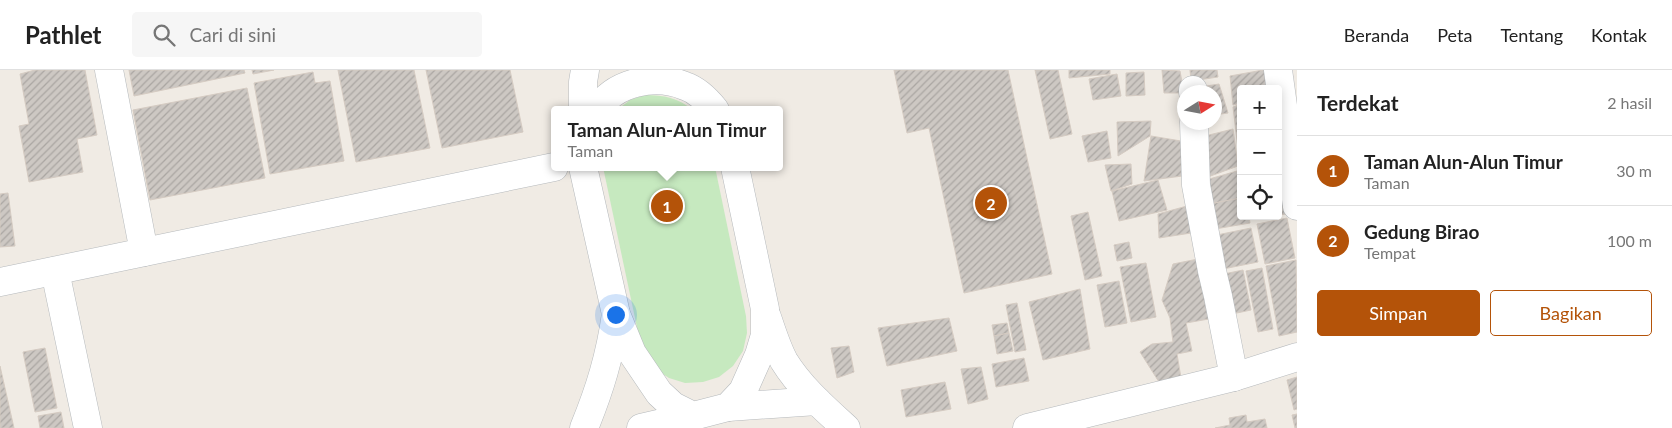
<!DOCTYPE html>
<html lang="id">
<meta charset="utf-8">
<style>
:root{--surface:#fff;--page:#f6f6f6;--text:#222;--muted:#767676;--line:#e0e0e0;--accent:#b45309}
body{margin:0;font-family:Lato,sans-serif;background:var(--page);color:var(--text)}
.controls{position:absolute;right:15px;top:15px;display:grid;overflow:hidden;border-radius:5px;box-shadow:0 2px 12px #0003}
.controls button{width:45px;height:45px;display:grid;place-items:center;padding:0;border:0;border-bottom:1px solid var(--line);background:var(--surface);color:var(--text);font:25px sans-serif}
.compass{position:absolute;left:1177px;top:15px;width:45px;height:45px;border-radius:50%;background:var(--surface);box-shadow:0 2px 12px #0003;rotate:79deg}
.you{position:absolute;left:615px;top:244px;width:18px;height:18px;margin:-12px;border:4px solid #fff;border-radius:50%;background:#1a73e8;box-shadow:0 0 0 8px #1a73e833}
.badge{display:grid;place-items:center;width:32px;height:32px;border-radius:50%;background:var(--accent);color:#fff;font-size:16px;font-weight:700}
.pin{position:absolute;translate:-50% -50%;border:2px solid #fff;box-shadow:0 1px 5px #0006}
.popup{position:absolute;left:551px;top:36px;width:232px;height:65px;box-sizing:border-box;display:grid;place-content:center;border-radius:5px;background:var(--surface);filter:drop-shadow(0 1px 4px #0005);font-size:16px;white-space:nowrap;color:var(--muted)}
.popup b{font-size:19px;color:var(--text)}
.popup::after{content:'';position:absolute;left:50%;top:100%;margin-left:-10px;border:10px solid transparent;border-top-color:var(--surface)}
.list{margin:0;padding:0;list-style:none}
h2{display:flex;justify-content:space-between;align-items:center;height:65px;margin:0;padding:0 20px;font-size:21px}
h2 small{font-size:16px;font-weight:400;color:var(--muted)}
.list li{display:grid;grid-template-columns:32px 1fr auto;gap:15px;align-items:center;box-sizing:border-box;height:70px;padding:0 20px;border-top:1px solid var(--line)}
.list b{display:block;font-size:19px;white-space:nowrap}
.list p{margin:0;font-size:16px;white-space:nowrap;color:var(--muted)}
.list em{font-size:16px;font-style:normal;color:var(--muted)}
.actions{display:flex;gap:10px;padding:15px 20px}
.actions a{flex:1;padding:11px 0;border:1px solid var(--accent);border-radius:5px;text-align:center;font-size:18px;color:var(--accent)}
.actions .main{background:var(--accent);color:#fff}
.icon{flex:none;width:28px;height:28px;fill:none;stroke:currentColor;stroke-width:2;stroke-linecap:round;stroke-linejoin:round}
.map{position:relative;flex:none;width:1297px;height:358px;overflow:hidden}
header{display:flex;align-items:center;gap:30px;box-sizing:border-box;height:70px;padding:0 25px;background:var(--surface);border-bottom:1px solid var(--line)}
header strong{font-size:24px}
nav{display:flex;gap:28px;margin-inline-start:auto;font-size:18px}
.search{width:350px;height:45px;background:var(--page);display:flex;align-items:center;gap:12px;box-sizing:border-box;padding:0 18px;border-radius:5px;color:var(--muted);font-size:19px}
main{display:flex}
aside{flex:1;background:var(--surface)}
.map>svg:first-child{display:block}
</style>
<header>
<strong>Pathlet</strong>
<div class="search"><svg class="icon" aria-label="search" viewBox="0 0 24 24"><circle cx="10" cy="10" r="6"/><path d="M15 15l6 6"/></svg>Cari di sini</div>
<nav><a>Beranda</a><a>Peta</a><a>Tentang</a><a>Kontak</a></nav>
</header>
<main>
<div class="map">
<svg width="1297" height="358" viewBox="0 0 1297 358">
<defs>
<pattern id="building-hatch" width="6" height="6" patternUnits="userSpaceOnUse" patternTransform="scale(1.25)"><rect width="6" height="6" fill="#cdc8c3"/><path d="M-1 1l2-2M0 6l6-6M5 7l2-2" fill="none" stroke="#aaa6a2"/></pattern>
</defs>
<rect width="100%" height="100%" fill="#f0ebe4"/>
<g fill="#c6e9bf">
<path d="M645 25C664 25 678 28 693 40H617L630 30Z"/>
<path d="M603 97H715L746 246 747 263 743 281 733 296 719 307 703 312 685 313 669 308 654 298 639 267Z"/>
</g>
<g fill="url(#building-hatch)" stroke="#d5cbc2">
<path d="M35 0H85L97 65 77 69 83 102 29 112 19 56 29 54 20 4Z"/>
<path d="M129 0H244L245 3 134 26Z"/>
<path d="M252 0H274L253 4Z"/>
<path d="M338 0H414L430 78 356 92Z"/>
<path d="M426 0H510L523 62 442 78Z"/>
<path d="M894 0H1008L1052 204 964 223 929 58 907 63Z"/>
<path d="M1035 0H1058L1072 64 1050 69Z"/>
<path d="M1069 0H1110V4L1069 8Z"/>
<path d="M1162 0 1180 1 1184 23H1164Z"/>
<path d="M1190 0H1217L1218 7 1191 11Z"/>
<path d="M1263 0H1268L1274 19H1241V33L1233 35 1230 6Z"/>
<path d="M313 2 315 13 330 11 344 91 270 104 254 13Z"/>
<path d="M1144 2 1145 25 1126 26V3Z"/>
<path d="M1117 4 1121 26 1093 30 1089 9Z"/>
<path d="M1219 14 1228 43 1214 45V22H1200V17Z"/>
<path d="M247 18 265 108 150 130 133 40Z"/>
<path d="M1241 34V86L1239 87 1233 37Z"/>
<path d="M1151 51 1150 66 1118 86 1117 52Z"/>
<path d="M1233 59 1238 96 1205 108V66Z"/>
<path d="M1107 61 1111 88 1088 92 1082 66Z"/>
<path d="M1151 66 1193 73 1190 105 1144 111Z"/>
<path d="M1131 94 1132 114 1111 121 1105 95Z"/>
<path d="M1237 101 1241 113V128L1209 134 1206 110Z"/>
<path d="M1278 101 1287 144 1278 145Z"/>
<path d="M1158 110 1167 140 1119 151 1112 121Z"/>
<path d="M8 123 15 176 0 177V124Z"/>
<path d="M1241 128V146H1249L1250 153 1215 159 1209 134Z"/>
<path d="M1187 136 1191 163 1159 168 1158 144Z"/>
<path d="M1088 142 1102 206 1085 210 1071 146Z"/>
<path d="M1256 146H1273L1257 149Z"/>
<path d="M1287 148 1295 188 1265 194 1257 154Z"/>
<path d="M1251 158 1258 192 1218 200 1212 166Z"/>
<path d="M1129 172 1132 188 1117 191 1114 175Z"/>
<path d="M1208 187 1220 247 1186 253 1192 281 1177 284 1181 308 1159 312 1140 282 1152 274 1173 272 1170 248 1162 230 1173 194Z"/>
<path d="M1296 190 1297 262 1279 266 1266 196Z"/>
<path d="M1146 193 1156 247 1131 252 1120 197Z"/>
<path d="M1262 198 1273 259 1258 262 1246 201Z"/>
<path d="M1243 200 1251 240 1232 244 1224 204Z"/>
<path d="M1119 211 1127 253 1105 257 1097 215Z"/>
<path d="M1080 219 1090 279 1043 290 1029 232Z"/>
<path d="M1017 233 1026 280 1015 282 1006 235Z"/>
<path d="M949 248 957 281 887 296 878 258Z"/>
<path d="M1007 253 1009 263 994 266 992 255Z"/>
<path d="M1009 263 1013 281 997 284 994 266Z"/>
<path d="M849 276 854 302 837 308 831 278Z"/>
<path d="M45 278 57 338 35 342 23 282Z"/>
<path d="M1024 288 1029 311 996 317 992 294Z"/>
<path d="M0 296 14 358H0Z"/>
<path d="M981 297 988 329 968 334 961 299Z"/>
<path d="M1297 307V339L1294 340 1287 310Z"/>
<path d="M945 312 951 339 906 347 901 320Z"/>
<path d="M61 342 64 358H40L38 346Z"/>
<path d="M1297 344V358H1295L1292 345Z"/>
<path d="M1246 345 1247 352 1265 349 1267 358H1215L1230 355 1229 348Z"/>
</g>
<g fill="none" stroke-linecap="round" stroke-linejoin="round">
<defs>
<g id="minor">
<path d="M109 0 144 182"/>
<path d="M1278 0 1297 136"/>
<path d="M1193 20V22"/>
<path d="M583 40V12L585 0"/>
<path d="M597 40C615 11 656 4 685 16 697 20 707 30 715 40"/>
<path d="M1194 52 1196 115 1212 201 1218 226 1234 307"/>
<path d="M583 97 616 244 632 283 659 323 673 336 693 346 728 337 743 321 759 285 765 265V239L735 97"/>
<path d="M55 201 88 358"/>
<path d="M0 212 554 97"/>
<path d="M767 247C772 262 777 278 784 291 800 317 824 338 846 358"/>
<path d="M728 337 817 331"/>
<path d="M584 358C600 319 610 286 616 244"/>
<path d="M641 358 693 346"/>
<path d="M1027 358 1234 307 1297 287"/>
</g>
</defs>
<use href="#minor" stroke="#b5b9bc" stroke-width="29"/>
<use href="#minor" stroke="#fff" stroke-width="28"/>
</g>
</svg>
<div class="controls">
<button>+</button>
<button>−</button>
<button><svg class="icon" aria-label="locate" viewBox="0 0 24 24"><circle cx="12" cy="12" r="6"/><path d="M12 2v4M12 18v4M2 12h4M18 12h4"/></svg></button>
</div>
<svg class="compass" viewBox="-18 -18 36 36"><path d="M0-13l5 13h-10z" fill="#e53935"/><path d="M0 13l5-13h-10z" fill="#767676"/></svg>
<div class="you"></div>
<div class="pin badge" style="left:667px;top:136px">1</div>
<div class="popup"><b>Taman Alun-Alun Timur</b>Taman</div>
<div class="pin badge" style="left:991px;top:133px">2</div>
</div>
<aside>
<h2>Terdekat<small>2 hasil</small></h2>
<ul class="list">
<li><span class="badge">1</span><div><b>Taman Alun-Alun Timur</b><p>Taman</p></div><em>30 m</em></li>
<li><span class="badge">2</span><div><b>Gedung Birao</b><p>Tempat</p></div><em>100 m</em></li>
</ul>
<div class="actions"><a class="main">Simpan</a><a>Bagikan</a></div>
</aside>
</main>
